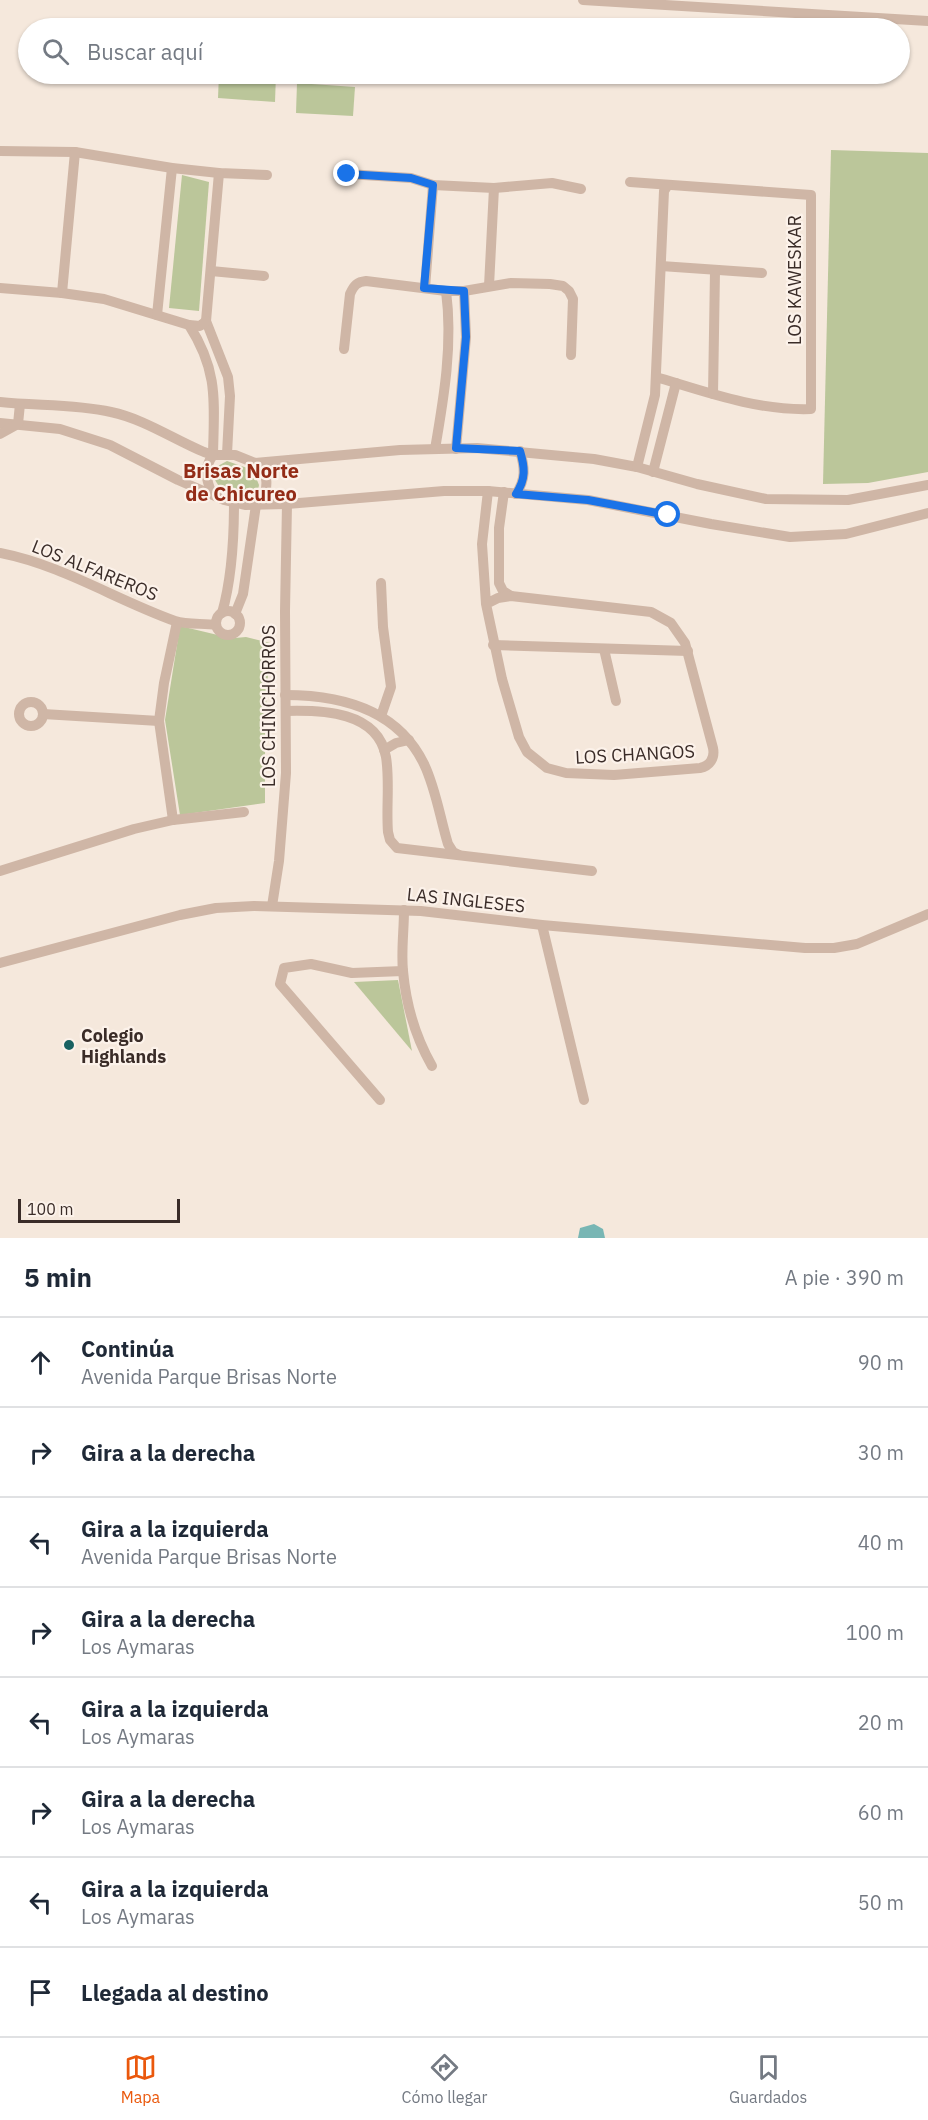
<!DOCTYPE html>
<html lang="es">
<meta charset="utf-8">
<style>
:root{--surface:#fff;--page:#f2f2f3;--text:#1f2937;--muted:#747a83;--line:#e0e1e3;--accent:#ea580c}
body{margin:0;font-family:"IBM Plex Sans",sans-serif;background:var(--page);color:var(--text)}
.scale{position:absolute;left:18px;bottom:15px;width:162px;box-sizing:border-box;padding-left:6px;border:3px solid #3a2c28;border-top:0;font-size:16px;line-height:21px;white-space:nowrap;color:#3a2c28;-webkit-text-stroke:4px #fcf2ea;paint-order:stroke}
.stop{position:absolute;width:18px;height:18px;margin:-14px;border:4px solid #1a73e8;border-radius:50%;background:#fff}
.stop.end{background:#1a73e8;border-color:#fff;box-shadow:0 2px 6px #0008}
.list{margin:0;padding:0;list-style:none}
h2{display:flex;justify-content:space-between;align-items:center;height:78px;margin:0;padding:0 24px;font-size:26px}
h2 small{font-size:20px;font-weight:400;color:var(--muted)}
.list li{display:grid;grid-template-columns:39px 1fr auto;gap:18px;align-items:center;box-sizing:border-box;height:90px;padding:0 24px;border-top:2px solid var(--line)}
.list b{display:block;font-size:22px;white-space:nowrap}
.list p{margin:0;font-size:20px;white-space:nowrap;color:var(--muted)}
.list em{font-size:20px;font-style:normal;color:var(--muted)}
.icon{flex:none;width:33px;height:33px;fill:none;stroke:currentColor;stroke-width:2;stroke-linecap:round;stroke-linejoin:round}
.map{position:relative;flex:none;width:928px;height:1238px;overflow:hidden}
.search{position:absolute;background:var(--surface);box-shadow:0 2px 4px #0004;left:18px;right:18px;top:18px;height:66px;display:flex;align-items:center;gap:15px;box-sizing:border-box;padding:0 21px;border-radius:33px;color:var(--muted);font-size:22px}
.sheet{height:798px;background:var(--surface)}
nav{display:flex;justify-content:space-around;align-items:center;box-sizing:border-box;height:84px;border-top:2px solid var(--line);background:var(--surface);font-size:16px;color:var(--muted)}
nav a{display:grid;justify-items:center;gap:3px}
nav .on{color:var(--accent)}
.map>svg:first-child{display:block}
</style>
<div class="map">
<svg width="928" height="1238" viewBox="0 0 928 1238">
<rect width="100%" height="100%" fill="#f5e8dc"/>
<g fill="#bbc69a">
<path d="M219 74H276L275 102 218 98Z"/>
<path d="M298 74H356L355 83 298 80Z"/>
<path d="M297 83 355 87 353 116 296 113Z"/>
<path d="M831 150 928 153V472L868 483 823 484Z"/>
<path d="M182 175 209 182 199 311 169 308Z"/>
<path d="M227 461 253 470 259 485 257 495 250 499 222 491 213 477 216 467Z"/>
<path d="M180 626 222 636 235 638 246 637 270 643 265 723V803L180 815 165 720Z"/>
<path d="M398 980 412 1051 354 982Z"/>
</g>
<path fill="#78b6b4" d="M594 1224 603 1229 605 1238H578L580 1228Z"/>
<g fill="none" stroke-linecap="round" stroke-linejoin="round">
<g stroke="#cfb6a6" stroke-width="10">
<path d="M583 0 928 21"/>
<path d="M0 151 75 152 172 168 219 173 267 175"/>
<path d="M219 173 206 321 228 377 230 396 227 454"/>
<path d="M347 174 411 178 433 185 494 188 552 183 581 189"/>
<path d="M630 182 811 195V409C758 411 706 392 656 377"/>
<path d="M661 266 762 273"/>
<path d="M211 271 264 276"/>
<path d="M489 286 494 188"/>
<path d="M0 288 62 293 104 299 189 325 200 326 206 321"/>
<path d="M425 288 433 185"/>
<path d="M62 293 75 152"/>
<path d="M157 315 172 168"/>
<path d="M189 325C219 372 214 402 213 455"/>
<path d="M344 349 350 294C354 285 357 282 366 281L446 291H464L511 283 550 284 563 286 569 291 573 299 571 355"/>
<path d="M713 394 715 271"/>
<path d="M0 402C37 406 75 404 111 412 144 419 173 439 204 452L213 455H235L255 463 400 450 477 448 594 459 637 467 697 484 766 499 848 500 928 485"/>
<path d="M0 423 60 429 110 445 178 480 224 500 245 505 287 504 444 491H488L588 500 711 524 790 537 846 534 928 513"/>
<path d="M0 434 18 424 20 404"/>
<path d="M435 449C444 397 453 344 446 291"/>
<path d="M456 449 466 337 464 291"/>
<path d="M255 463C271 473 267 489 262 504"/>
<path d="M637 467 655 395 664 191 668 185"/>
<path d="M653 472 676 383"/>
<path d="M504 492 499 528V583L503 591 511 596"/>
<path d="M212 494C206 479 203 469 213 455"/>
<path d="M516 494C526 479 525 468 520 451"/>
<path d="M0 553C62 565 116 600 175 621 187 625 204 623 216 625"/>
<path d="M381 583 383 627 391 687 381 716"/>
<path d="M486 604 498 598 511 596 651 612 671 623 685 643 713 748C715 758 710 766 700 768L614 775 566 773 547 768 527 752 519 737 502 679 486 604 482 544 488 491"/>
<circle cx="228" cy="623" r="12"/>
<path d="M222 613C232 578 234 540 234 503"/>
<path d="M235 614 243 594 256 505"/>
<path d="M493 645 688 651"/>
<path d="M604 649 616 701"/>
<path d="M285 695C341 695 398 710 424 764 436 789 440 818 448 844L453 852 459 855"/>
<circle cx="31" cy="714" r="12"/>
<path d="M286 711C322 710 378 711 386 757 390 782 386 807 388 832L390 840 397 848 592 871"/>
<path d="M43 714 159 721"/>
<path d="M384 750 396 743 409 740"/>
<path d="M173 820 159 721 164 683 177 622"/>
<path d="M0 871 134 829 173 820 244 812"/>
<path d="M272 906 279 861 286 773 285 611 287 504"/>
<path d="M404 910C404 930 401 952 403 971 406 1004 416 1038 432 1066"/>
<path d="M542 925 584 1100"/>
<path d="M0 963 180 915 216 908 254 906 421 911 542 925 805 948H834L857 944 928 914"/>
<path d="M380 1100 280 984 284 968 311 964 352 973 403 971"/>
</g>
</g>
<g fill="none" stroke-linecap="round" stroke-linejoin="round">
<path stroke="#1a73e8" stroke-width="8" d="M347 174 411 178 433 185 424 288 464 291 466 337 456 448 520 451C525 468 526 479 516 494L588 500 668 515"/>
</g>
<circle fill="#186161" stroke="#fcf2ea" stroke-width="2" cx="69" cy="1045" r="6"/>
<g text-anchor="middle" dominant-baseline="central" stroke-width="4.5" stroke-linejoin="round" paint-order="stroke">
<g font-size="18" fill="#3a2c28" stroke="#fcf2ea">
<text transform="translate(794 280) rotate(-90)">LOS KAWESKAR</text>
<text transform="translate(95 570) rotate(22)">LOS ALFAREROS</text>
<text transform="translate(268 706) rotate(-90)">LOS CHINCHORROS</text>
<text transform="translate(635 754) rotate(-3)">LOS CHANGOS</text>
<text transform="translate(466 900) rotate(6)">LAS INGLESES</text>
</g>
<g font-size="18" font-weight="bold" fill="#3a2c28" stroke="#fcf2ea" text-anchor="start">
<text x="81" y="1035">Colegio<tspan x="81" dy="21">Highlands</tspan></text>
</g>
<g font-size="20" font-weight="bold" fill="#932c17" stroke="#fcf2ea">
<text x="241" y="470">Brisas Norte<tspan x="241" dy="23">de Chicureo</tspan></text>
</g>
</g>
</svg>
<div class="scale">100 m</div>
<div class="stop" style="left:668px;top:515px"></div>
<div class="stop end" style="left:347px;top:174px"></div>
<div class="search"><svg class="icon" aria-label="search" viewBox="0 0 24 24"><circle cx="10" cy="10" r="6"/><path d="M15 15l6 6"/></svg>Buscar aquí</div>
</div>
<section class="sheet">
<h2>5 min<small>A pie · 390 m</small></h2>
<ul class="list">
<li><svg class="icon" aria-label="ahead" viewBox="0 0 24 24"><path d="M12 20V5M6 11l6-6 6 6"/></svg><div><b>Continúa</b><p>Avenida Parque Brisas Norte</p></div><em>90 m</em></li>
<li><svg class="icon" aria-label="right" viewBox="0 0 24 24"><path d="M7 20v-9h11M14 6l5 5-5 5"/></svg><div><b>Gira a la derecha</b></div><em>30 m</em></li>
<li><svg class="icon" aria-label="left" viewBox="0 0 24 24"><path d="M17 20v-9H6M10 6l-5 5 5 5"/></svg><div><b>Gira a la izquierda</b><p>Avenida Parque Brisas Norte</p></div><em>40 m</em></li>
<li><svg class="icon" aria-label="right" viewBox="0 0 24 24"><path d="M7 20v-9h11M14 6l5 5-5 5"/></svg><div><b>Gira a la derecha</b><p>Los Aymaras</p></div><em>100 m</em></li>
<li><svg class="icon" aria-label="left" viewBox="0 0 24 24"><path d="M17 20v-9H6M10 6l-5 5 5 5"/></svg><div><b>Gira a la izquierda</b><p>Los Aymaras</p></div><em>20 m</em></li>
<li><svg class="icon" aria-label="right" viewBox="0 0 24 24"><path d="M7 20v-9h11M14 6l5 5-5 5"/></svg><div><b>Gira a la derecha</b><p>Los Aymaras</p></div><em>60 m</em></li>
<li><svg class="icon" aria-label="left" viewBox="0 0 24 24"><path d="M17 20v-9H6M10 6l-5 5 5 5"/></svg><div><b>Gira a la izquierda</b><p>Los Aymaras</p></div><em>50 m</em></li>
<li><svg class="icon" aria-label="arrive" viewBox="0 0 24 24"><path d="M6 21V4h12l-3 4 3 4H6"/></svg><div><b>Llegada al destino</b></div></li>
</ul>
</section>
<nav>
<a class="on"><svg class="icon" aria-label="map" viewBox="0 0 24 24"><path d="M3 6l6-2 6 2 6-2v14l-6 2-6-2-6 2zM9 4v14M15 6v14"/></svg>Mapa</a>
<a><svg class="icon" aria-label="directions" viewBox="0 0 24 24"><path d="M12 3l9 9-9 9-9-9zM9 14v-3h6M13 9l2 2-2 2"/></svg>Cómo llegar</a>
<a><svg class="icon" aria-label="saved" viewBox="0 0 24 24"><path d="M7 4h10v16l-5-4-5 4z"/></svg>Guardados</a>
</nav>
